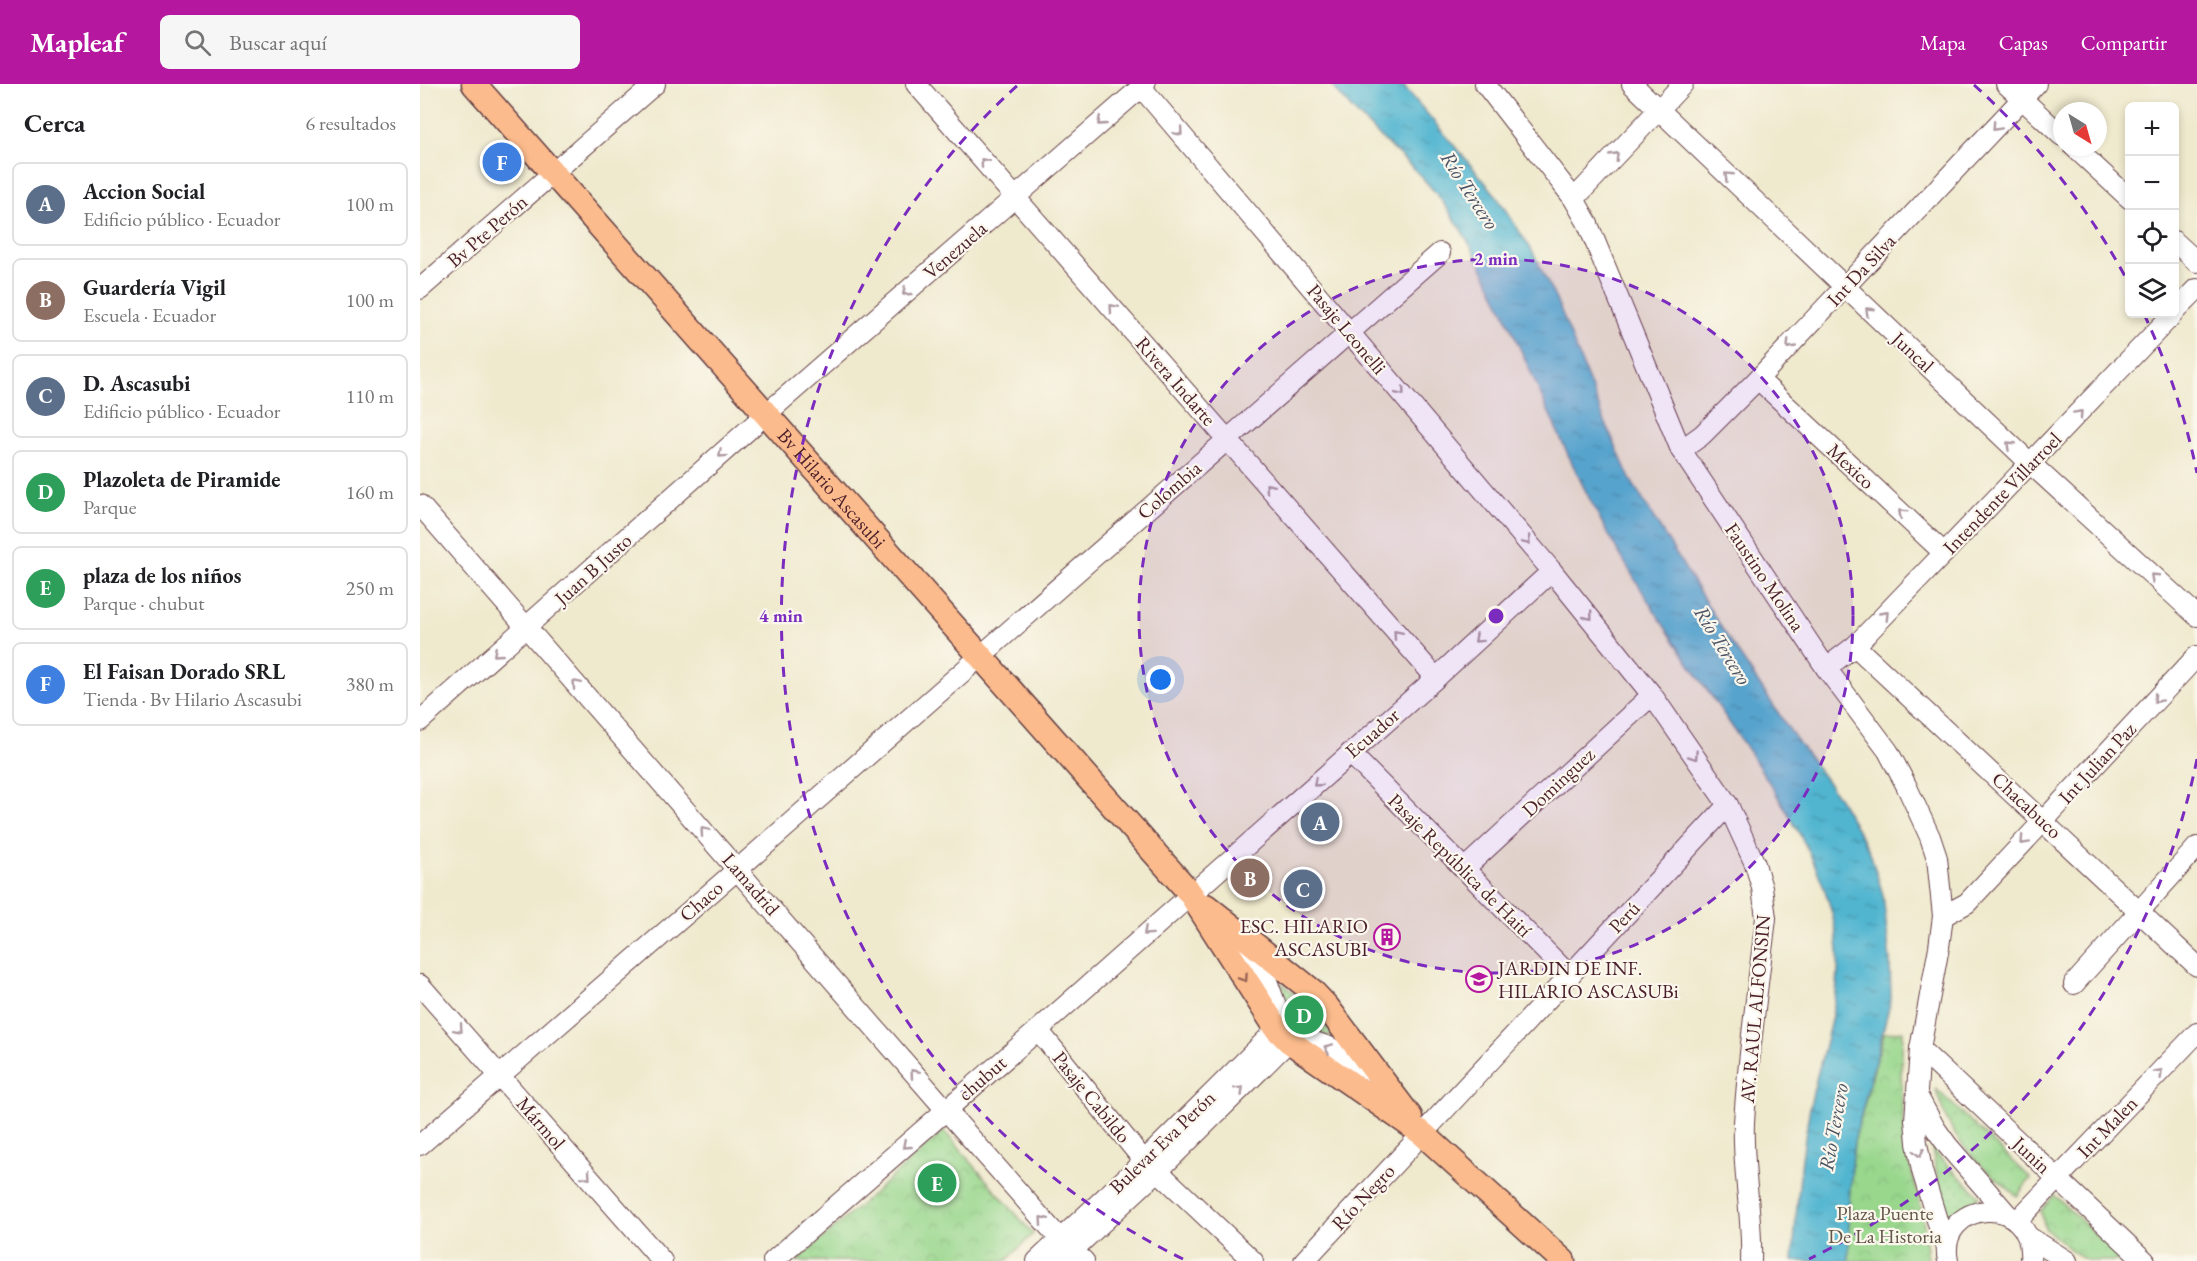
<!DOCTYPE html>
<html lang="es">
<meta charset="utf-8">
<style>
:root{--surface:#fff;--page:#f6f6f6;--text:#202124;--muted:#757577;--line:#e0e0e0;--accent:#b5179e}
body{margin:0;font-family:"EB Garamond",serif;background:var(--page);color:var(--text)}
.controls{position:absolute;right:18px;top:18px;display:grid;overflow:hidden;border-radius:9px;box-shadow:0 3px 9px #0003}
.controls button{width:54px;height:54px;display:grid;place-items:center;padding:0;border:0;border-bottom:2px solid var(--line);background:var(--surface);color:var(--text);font:30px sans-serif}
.compass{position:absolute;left:1633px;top:18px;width:54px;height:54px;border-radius:50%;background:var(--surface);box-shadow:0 3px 9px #0003;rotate:143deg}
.you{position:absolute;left:741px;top:596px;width:21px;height:21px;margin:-15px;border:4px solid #fff;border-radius:50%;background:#1a73e8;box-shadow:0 0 0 9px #1a73e833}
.badge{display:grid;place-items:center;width:39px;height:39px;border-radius:50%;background:var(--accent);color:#fff;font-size:20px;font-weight:700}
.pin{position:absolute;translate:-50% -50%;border:3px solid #fff;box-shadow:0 2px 6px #0006}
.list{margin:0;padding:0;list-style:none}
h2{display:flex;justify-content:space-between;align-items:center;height:78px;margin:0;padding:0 24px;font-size:26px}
h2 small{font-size:20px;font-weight:400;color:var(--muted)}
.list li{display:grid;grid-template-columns:39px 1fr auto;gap:18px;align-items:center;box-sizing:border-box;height:84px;margin:0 12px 12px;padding:0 12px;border:2px solid var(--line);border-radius:9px}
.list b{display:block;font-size:22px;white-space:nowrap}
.list p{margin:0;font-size:20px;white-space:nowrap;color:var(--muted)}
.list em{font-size:20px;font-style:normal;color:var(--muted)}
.icon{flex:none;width:33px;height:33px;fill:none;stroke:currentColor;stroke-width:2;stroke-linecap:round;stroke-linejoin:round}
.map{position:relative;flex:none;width:1777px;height:1177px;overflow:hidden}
header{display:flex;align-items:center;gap:36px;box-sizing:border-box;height:84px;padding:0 30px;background:var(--accent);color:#fff}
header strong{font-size:28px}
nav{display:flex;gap:33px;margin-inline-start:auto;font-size:21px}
.search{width:420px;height:54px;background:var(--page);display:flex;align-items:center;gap:15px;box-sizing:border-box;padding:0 21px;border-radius:9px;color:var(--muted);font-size:22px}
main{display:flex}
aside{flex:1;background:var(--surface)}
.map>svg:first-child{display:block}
</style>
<header>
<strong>Mapleaf</strong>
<div class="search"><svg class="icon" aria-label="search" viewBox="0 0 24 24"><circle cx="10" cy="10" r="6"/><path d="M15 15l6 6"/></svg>Buscar aquí</div>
<nav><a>Mapa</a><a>Capas</a><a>Compartir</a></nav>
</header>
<main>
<aside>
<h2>Cerca<small>6 resultados</small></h2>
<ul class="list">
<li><span class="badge" style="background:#5c6f8a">A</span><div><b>Accion Social</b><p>Edificio público · Ecuador</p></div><em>100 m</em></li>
<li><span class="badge" style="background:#8d6e63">B</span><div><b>Guardería Vigil</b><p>Escuela · Ecuador</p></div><em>100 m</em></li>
<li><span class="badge" style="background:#5c6f8a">C</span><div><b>D. Ascasubi</b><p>Edificio público · Ecuador</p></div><em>110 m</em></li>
<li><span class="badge" style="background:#2e9e5b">D</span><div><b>Plazoleta de Piramide</b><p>Parque</p></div><em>160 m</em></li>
<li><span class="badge" style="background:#2e9e5b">E</span><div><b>plaza de los niños</b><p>Parque · chubut</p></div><em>250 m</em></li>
<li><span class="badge" style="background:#3f7fe0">F</span><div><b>El Faisan Dorado SRL</b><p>Tienda · Bv Hilario Ascasubi</p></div><em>380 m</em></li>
</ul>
</aside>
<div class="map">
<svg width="1777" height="1177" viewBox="0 0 1777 1177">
<defs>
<pattern id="grass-dots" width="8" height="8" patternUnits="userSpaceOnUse" patternTransform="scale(1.5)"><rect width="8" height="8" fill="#99d78d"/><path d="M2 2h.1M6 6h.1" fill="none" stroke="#85b87a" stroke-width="1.8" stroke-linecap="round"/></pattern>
<pattern id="park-crowns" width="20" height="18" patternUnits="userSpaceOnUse" patternTransform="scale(1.5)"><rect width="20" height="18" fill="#99d78d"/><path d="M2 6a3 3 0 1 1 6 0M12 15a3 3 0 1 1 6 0" fill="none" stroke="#85b87a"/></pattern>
<pattern id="water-ripples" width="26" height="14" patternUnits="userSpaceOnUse" patternTransform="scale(1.5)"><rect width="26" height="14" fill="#51b5d0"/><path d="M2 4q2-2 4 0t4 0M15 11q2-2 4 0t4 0" fill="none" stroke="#4593a9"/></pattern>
</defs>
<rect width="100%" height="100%" fill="#fbf7ec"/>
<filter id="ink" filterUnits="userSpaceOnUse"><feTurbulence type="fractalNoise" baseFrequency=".0167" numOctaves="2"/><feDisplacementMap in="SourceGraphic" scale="12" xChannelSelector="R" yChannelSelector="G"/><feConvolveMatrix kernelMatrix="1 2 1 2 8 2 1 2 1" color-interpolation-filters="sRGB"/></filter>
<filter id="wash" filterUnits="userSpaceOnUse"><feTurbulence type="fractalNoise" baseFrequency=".008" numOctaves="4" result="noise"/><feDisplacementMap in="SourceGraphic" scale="24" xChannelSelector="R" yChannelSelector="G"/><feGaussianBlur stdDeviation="1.35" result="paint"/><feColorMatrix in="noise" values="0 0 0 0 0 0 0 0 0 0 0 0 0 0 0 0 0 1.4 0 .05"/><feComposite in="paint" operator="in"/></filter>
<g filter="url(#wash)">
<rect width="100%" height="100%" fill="#efe9cd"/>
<path fill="url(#grass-dots)" stroke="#727b5c" stroke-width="1.5" d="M1510 1055 1519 1073 1560 1112 1526 1137Z"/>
<g fill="url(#park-crowns)" stroke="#727b5c" stroke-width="1.5">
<path d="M862 899 891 925 916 953 891 950 877 937 865 923Z"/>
<path d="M1483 947 1481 990 1485 1063 1502 1127 1508 1174 1505 1177H1429V1117L1434 1058 1464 949Z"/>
<path d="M1516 1005 1611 1094 1597 1112C1556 1078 1530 1058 1516 1005Z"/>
<path d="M524 1047 613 1150 586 1177H377Z"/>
<path d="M1634 1111 1704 1177H1670L1660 1173 1625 1144 1621 1127Z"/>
</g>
<path fill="url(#water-ripples)" stroke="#4e6a7e" stroke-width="1.5" d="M911 0H982L1075 110 1113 168 1140 224 1183 333 1210 395 1301 543 1371 648 1418 713 1450 768 1463 811 1470 876 1471 916 1434 1058 1429 1117V1177H1373C1376 1123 1381 1071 1391 1018 1401 968 1421 919 1418 867 1413 785 1351 702 1307 635 1268 578 1229 521 1195 462 1156 394 1126 321 1094 251 1075 208 1055 165 1029 127 997 79 945 46 911 0Z"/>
</g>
<g filter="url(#ink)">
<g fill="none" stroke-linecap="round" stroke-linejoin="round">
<defs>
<g id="minor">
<path d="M496 0 1016 594"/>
<path d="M1065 0 1154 115 1167 138 1261 366 1406 584 1468 667 1486 701 1510 753 1517 774 1523 832 1519 863 1500 965 1495 1036 1497 1059 1502 1087 1520 1146 1527 1163"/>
<path d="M1212 0 1611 380 1777 532"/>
<path d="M1586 0 1642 52"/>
<path d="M721 3 1132 487 1232 611 1308 721 1335 780 1342 804 1346 834C1338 902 1328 971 1324 1039 1322 1086 1333 1131 1331 1177"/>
<path d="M1654 63 1710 115"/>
<path d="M1154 115 1263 0"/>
<path d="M1754 157 1777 178"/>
<path d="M0 205 235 0"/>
<path d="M1754 228 1777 205"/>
<path d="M1338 295 1524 469"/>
<path d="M1261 366 1282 351 1338 295 1616 0"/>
<path d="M0 421 526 1026 640 1155 664 1177"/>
<path d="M1435 562 1777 882"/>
<path d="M1406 584 1435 562 1753 230"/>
<path d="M0 637 345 331 725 0"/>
<path d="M930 669 1150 892"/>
<path d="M1044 785 1232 611"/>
<path d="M1523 832 1547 819 1777 572"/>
<path d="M1654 900 1777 763"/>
<path d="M0 901 242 1177"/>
<path d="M618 946 724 1077 738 1087 833 1177"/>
<path d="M1500 965 1725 1177"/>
<path d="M1497 1011 1515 1044 1528 1062 1588 1131"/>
<path d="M0 1061 318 785 1020 169"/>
<path d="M1597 1137 1777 949"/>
<path d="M1609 1153 1647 1177"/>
<path d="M353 1177 618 946 1016 594 1132 487"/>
<path d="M617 1177 724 1077 857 945 909 963 954 989"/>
<path d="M641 1177 738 1087 869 957 847 897 826 857"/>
<path d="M884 1177 1308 721"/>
<path d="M1528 1177C1515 1116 1616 1105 1610 1177"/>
</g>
<g id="major">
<path id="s1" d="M54 0 770 809 857 945 869 957 1003 1050 1143 1177"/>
<path d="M786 822 891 906 907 923 990 1033"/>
</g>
</defs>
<use href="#minor" stroke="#633d43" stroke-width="22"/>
<use href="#major" stroke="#633d43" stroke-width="27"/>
<use href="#minor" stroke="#fff" stroke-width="20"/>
<use href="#major" stroke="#fbbb8c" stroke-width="24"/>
</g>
<defs><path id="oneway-chevron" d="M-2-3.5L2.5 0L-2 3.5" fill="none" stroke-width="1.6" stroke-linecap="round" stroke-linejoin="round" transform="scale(1.5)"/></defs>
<g stroke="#ae9aa0">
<use href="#oneway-chevron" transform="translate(681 38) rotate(139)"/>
<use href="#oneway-chevron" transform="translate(1576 43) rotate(133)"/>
<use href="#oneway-chevron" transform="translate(759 48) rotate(50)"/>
<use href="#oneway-chevron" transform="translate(1195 72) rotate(-46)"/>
<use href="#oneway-chevron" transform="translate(564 78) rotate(-131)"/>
<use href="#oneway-chevron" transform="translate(1308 92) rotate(-136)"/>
<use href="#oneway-chevron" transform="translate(486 208) rotate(139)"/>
<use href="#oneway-chevron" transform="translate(693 224) rotate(-131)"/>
<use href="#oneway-chevron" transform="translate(1449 227) rotate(-137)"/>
<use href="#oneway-chevron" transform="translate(1370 261) rotate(134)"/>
<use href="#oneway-chevron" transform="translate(981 308) rotate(50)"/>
<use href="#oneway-chevron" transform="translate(1659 330) rotate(-47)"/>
<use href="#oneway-chevron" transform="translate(1590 361) rotate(-137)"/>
<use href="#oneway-chevron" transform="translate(302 370) rotate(138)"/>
<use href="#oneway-chevron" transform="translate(849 403) rotate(-131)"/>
<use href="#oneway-chevron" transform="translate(1482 429) rotate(-137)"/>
<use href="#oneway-chevron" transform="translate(1107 457) rotate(50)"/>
<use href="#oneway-chevron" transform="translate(1734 493) rotate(-137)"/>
<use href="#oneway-chevron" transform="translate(1465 531) rotate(-46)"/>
<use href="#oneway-chevron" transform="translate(1169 532) rotate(51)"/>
<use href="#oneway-chevron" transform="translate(977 550) rotate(-131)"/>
<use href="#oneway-chevron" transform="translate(1058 555) rotate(138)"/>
<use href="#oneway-chevron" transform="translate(77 569) rotate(139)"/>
<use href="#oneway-chevron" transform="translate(156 600) rotate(-131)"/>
<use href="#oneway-chevron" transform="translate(1737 615) rotate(133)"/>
<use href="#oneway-chevron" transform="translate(1274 672) rotate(56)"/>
<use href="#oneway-chevron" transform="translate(897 699) rotate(139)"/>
<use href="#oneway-chevron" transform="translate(284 747) rotate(-131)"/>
<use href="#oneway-chevron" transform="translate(1604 757) rotate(133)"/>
<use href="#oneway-chevron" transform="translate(727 848) rotate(138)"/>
<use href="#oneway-chevron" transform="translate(39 945) rotate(49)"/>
<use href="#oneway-chevron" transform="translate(908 964) rotate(-156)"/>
<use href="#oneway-chevron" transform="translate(494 989) rotate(-131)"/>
<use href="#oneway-chevron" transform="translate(1739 989) rotate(-46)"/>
<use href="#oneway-chevron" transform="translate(820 1006) rotate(-45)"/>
<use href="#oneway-chevron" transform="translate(486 1061) rotate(139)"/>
<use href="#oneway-chevron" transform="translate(1499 1069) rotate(79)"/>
<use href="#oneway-chevron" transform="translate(167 1092) rotate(49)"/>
<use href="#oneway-chevron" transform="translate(623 1136) rotate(-131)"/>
</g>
<use stroke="#9a6557" href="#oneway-chevron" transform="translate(824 894) rotate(57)"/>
</g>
<circle cx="1076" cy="532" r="357" fill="#7b2cbf" fill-opacity=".12"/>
<g fill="none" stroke="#7b2cbf" stroke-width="3" stroke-dasharray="10 8">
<circle cx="1076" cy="532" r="357"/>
<path d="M1777 675A715 715 0 0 1 1389 1175M763 1175A715 715 0 0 1 598 1M1554 1A715 715 0 0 1 1707 196M1724 230A715 715 0 0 1 1777 389"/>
</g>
<defs>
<symbol id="building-ring" viewBox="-11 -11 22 22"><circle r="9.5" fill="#fbf7ec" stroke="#b5179e" stroke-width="1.5"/><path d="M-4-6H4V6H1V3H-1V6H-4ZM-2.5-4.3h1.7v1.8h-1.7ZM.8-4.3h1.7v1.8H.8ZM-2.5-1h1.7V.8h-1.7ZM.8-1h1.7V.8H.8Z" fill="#b5179e"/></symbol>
<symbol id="school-ring" viewBox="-11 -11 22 22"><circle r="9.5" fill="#fbf7ec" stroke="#b5179e" stroke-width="1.5"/><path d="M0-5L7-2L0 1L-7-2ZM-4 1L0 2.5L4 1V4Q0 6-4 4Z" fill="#b5179e"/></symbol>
</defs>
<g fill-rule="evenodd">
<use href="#building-ring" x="952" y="838" width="30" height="30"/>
<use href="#school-ring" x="1044" y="880" width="30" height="30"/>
</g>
<g text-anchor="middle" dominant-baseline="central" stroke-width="4.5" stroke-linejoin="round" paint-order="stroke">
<g font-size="20" fill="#4a1f2b" stroke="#fbf7ec">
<text transform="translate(67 147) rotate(-41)">Bv Pte Perón</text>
<text transform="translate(535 166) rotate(-41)">Venezuela</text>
<text transform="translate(1441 186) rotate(-47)">Int Da Silva</text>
<text transform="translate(927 245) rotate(50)">Pasaje Leonelli</text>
<text transform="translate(1493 268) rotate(43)">Juncal</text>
<text transform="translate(756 297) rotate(49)">Rivera Indarte</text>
<text transform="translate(1431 382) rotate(43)">Mexico</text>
<text stroke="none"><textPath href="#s1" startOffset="540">Bv Hilario Ascasubi</textPath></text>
<text transform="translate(749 406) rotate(-41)">Colombia</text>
<text transform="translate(1582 409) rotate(-46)">Intendente Villarroel</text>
<text transform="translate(173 485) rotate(-42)">Juan B Justo</text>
<text transform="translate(1345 493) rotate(56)">Faustino Molina</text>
<text transform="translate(952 649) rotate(-41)">Ecuador</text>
<text transform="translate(1677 679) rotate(-47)">Int Julian Paz</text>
<text transform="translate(1138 698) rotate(-43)">Dominguez</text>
<text transform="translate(1607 721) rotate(43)">Chacabuco</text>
<text transform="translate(1040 781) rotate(45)">Pasaje República de Haití</text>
<text transform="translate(331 800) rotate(49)">Lamadrid</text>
<text transform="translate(281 817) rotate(-41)">Chaco</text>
<text transform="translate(1204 833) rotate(-47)">Perú</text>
<text transform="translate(1335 925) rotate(-85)">AV. RAUL ALFONSIN</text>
<text transform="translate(562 994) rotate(-41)">chubut</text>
<text transform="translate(672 1013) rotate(51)">Pasaje Cabildo</text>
<text transform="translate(121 1039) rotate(49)">Mármol</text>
<text transform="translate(1687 1043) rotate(-46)">Int Malen</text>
<text transform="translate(742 1058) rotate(-44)">Bulevar Eva Perón</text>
<text transform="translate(1612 1071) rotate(43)">Junin</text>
<text transform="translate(943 1113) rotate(-47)">Río Negro</text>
</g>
<g font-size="20" fill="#4a1f2b" stroke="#fbf7ec" text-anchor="end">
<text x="948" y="842">ESC. HILARIO<tspan x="948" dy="23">ASCASUBI</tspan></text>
<text x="1078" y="884" text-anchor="start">JARDIN DE INF.<tspan x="1078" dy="23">HILARIO ASCASUBi</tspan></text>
</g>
<g font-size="20" fill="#625648" stroke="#fbf7ec">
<text x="1465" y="1129">Plaza Puente<tspan x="1465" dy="23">De La Historia</tspan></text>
</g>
<g font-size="21" font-style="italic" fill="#4c5465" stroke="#fbf7ec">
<text transform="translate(1050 106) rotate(57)">Río Tercero</text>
<text transform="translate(1303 561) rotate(58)">Río Tercero</text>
<text transform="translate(1413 1043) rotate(-80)">Río Tercero</text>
</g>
</g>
<circle cx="1076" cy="532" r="9" fill="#7b2cbf" stroke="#fbf7ec" stroke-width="3"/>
<g font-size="18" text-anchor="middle" font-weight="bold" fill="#7b2cbf" stroke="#fbf7ec" stroke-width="4.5" stroke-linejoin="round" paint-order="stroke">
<text x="1076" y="181">2 min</text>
<text x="361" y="538">4 min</text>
</g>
</svg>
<div class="controls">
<button>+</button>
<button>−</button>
<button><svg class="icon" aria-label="locate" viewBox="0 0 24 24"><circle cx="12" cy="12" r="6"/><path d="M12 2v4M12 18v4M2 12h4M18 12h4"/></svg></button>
<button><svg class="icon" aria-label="layers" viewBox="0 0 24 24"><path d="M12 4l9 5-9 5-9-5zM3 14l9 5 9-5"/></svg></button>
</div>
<svg class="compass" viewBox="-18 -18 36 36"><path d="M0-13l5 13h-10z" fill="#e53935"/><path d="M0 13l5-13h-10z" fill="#757577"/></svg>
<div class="you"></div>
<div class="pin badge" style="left:900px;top:738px;background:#5c6f8a">A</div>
<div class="pin badge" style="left:830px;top:794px;background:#8d6e63">B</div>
<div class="pin badge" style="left:883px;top:805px;background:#5c6f8a">C</div>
<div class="pin badge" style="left:884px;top:931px;background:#2e9e5b">D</div>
<div class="pin badge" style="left:517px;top:1099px;background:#2e9e5b">E</div>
<div class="pin badge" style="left:82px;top:78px;background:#3f7fe0">F</div>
</div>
</main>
